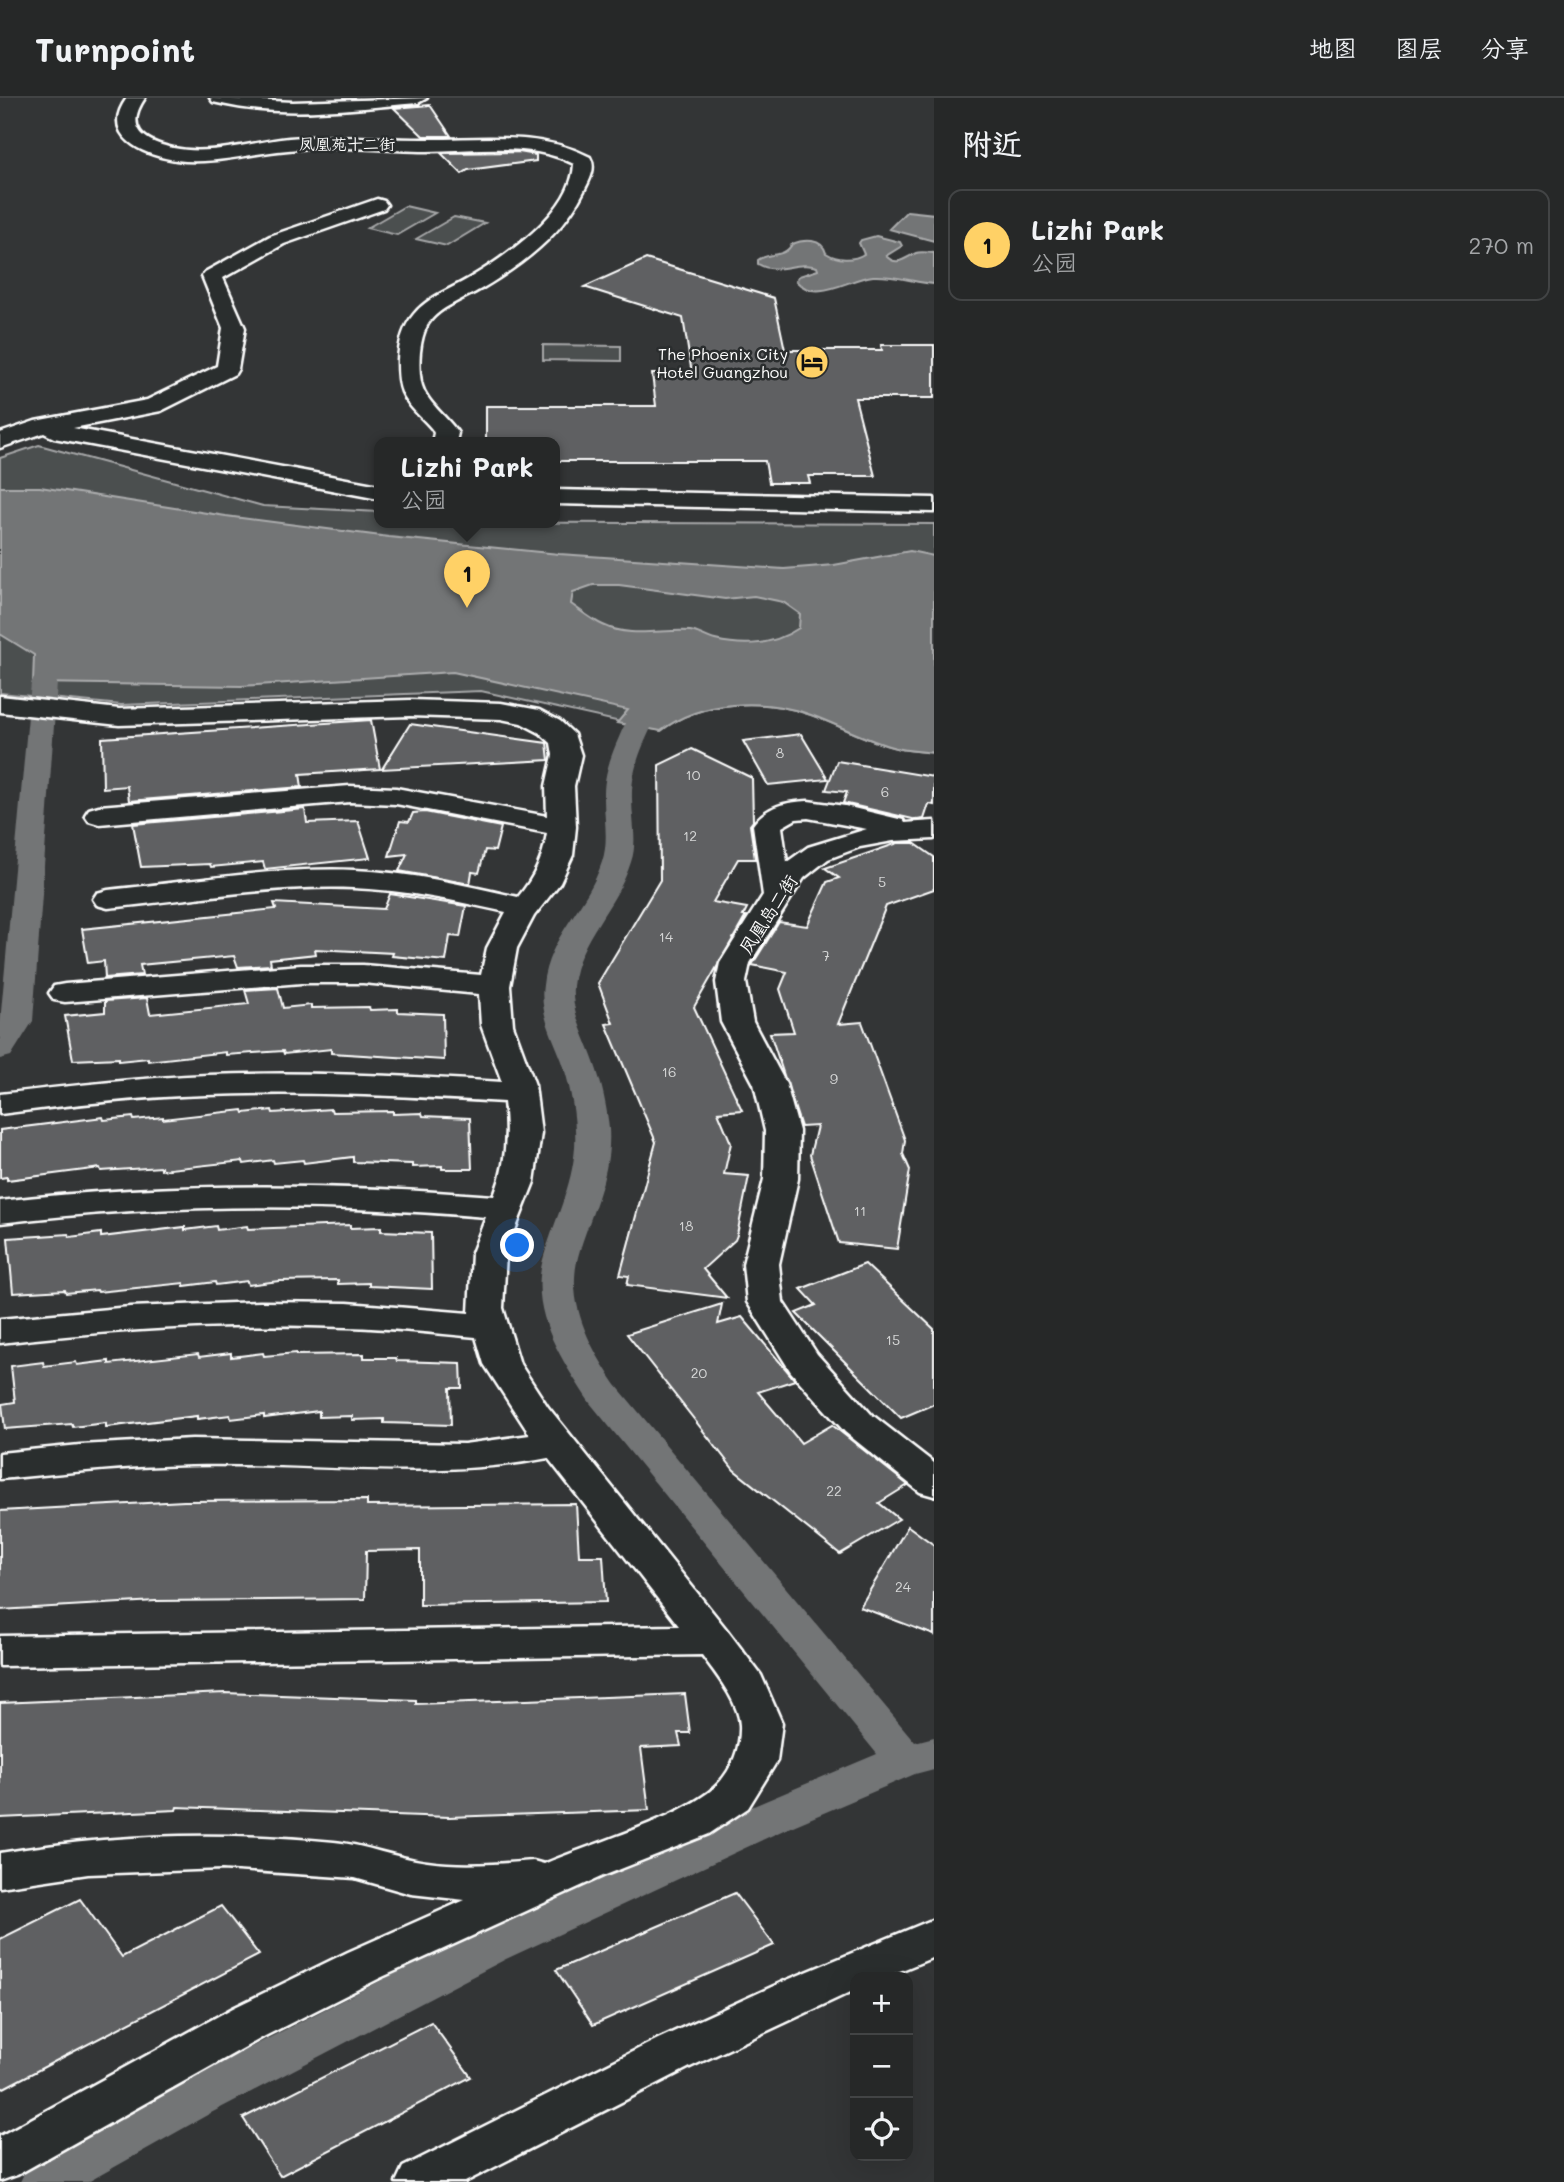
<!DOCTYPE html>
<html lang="zh">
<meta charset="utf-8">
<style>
:root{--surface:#262828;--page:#323434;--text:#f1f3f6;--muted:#a4a6a8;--line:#424445;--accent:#ffd166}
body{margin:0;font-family:Mali,"LXGW WenKai TC",sans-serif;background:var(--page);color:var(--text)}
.controls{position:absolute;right:21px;bottom:21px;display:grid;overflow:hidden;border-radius:14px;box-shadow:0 7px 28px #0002}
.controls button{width:63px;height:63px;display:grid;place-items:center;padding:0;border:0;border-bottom:2px solid var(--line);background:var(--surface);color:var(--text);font:35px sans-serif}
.you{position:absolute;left:518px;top:1148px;width:24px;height:24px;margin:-18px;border:5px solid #fff;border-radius:50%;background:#1a73e8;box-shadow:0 0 0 10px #1a73e833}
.badge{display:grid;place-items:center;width:46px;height:46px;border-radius:50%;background:var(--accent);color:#111;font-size:23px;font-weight:700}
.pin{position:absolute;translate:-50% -58px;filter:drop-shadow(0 2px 4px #0008)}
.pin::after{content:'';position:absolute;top:37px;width:24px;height:21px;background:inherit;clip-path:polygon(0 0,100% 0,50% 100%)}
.popup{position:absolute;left:374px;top:339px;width:186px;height:91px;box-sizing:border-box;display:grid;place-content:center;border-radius:14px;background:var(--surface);filter:drop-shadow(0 2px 5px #0005);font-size:23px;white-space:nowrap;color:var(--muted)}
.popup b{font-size:26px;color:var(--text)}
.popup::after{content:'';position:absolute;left:50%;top:100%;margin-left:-14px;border:14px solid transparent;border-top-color:var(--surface)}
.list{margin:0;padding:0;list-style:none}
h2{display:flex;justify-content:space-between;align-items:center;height:91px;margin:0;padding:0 28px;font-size:30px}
h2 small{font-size:23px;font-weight:400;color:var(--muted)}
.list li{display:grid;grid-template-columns:46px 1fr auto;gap:21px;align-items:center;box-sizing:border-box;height:112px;margin:0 14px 14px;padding:0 14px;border:2px solid var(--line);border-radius:14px}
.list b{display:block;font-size:26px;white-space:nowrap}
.list p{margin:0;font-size:23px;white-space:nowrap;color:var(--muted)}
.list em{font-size:23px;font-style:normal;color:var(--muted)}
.icon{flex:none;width:38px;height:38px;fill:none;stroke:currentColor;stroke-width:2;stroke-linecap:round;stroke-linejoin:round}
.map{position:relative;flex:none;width:934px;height:2084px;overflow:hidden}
header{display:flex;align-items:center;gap:42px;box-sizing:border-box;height:98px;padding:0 35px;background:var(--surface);border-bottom:2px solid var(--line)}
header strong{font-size:33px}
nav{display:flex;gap:38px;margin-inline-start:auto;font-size:24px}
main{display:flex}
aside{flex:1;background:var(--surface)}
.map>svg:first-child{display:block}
</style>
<header>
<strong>Turnpoint</strong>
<nav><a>地图</a><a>图层</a><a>分享</a></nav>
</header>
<main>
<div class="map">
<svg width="934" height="2084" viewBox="0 0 934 2084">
<rect width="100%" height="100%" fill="#333536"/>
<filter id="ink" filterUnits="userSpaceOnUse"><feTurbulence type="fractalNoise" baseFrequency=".0143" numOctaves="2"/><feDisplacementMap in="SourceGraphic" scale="14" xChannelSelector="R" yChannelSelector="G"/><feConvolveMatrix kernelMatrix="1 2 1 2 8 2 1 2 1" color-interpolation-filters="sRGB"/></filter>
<g filter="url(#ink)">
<g fill="#4c4f50" stroke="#a6a7a8" stroke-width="2">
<path d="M405 108 435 115 397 137 367 130Z"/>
<path d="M454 119 485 125 447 148 416 141Z"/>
<path d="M543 247 621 248V263L543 262Z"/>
<path d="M39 347 263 408 379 414V424L934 426V655C922 653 908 653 896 650 867 643 839 627 811 617 764 600 700 602 661 633L481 593 121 607 0 595V360Z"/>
</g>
<g fill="#737576" stroke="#abacad" stroke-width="2" fill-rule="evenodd">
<path d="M907 113 934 116V143L889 131Z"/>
<path d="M876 138 900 144 902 148 886 158C897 169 905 160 916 155 921 153 929 155 934 155V186C913 184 895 177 873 178 849 180 817 206 796 183L799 178 818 172 817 169C796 162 778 178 758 166V162C769 154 785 160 792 146 804 141 822 140 826 155 837 162 853 163 864 156L859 145 861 142Z"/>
<path d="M0 389H40L226 418 389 439 559 456 784 471 834 467 910 453 934 458V655C922 653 908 653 896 650 867 643 839 627 811 617 764 600 700 602 661 633L617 625 628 612 453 574 241 588 33 585 34 557 0 536ZM593 487H619L725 501 754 498 783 504 800 516 799 530C774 547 745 549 715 542 706 540 699 534 690 533 662 531 629 540 603 527 592 522 581 513 571 506L573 494Z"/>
</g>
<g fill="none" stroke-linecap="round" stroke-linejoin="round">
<g fill="#737576" fill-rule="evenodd">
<path d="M44 577 53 579 57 585 33 923 11 958 0 961V925L31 585 35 579Z"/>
<path d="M637 622 647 624 651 630C640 653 631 675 632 701 632 722 638 744 631 764 617 809 578 840 573 888 571 915 586 940 594 964 602 986 607 1009 609 1031 612 1078 590 1116 578 1159 566 1207 591 1250 616 1287L915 1644 934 1639V1671L915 1676 786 1731 506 1861 209 2016 88 2084H20L27 2069 175 1988 474 1835 756 1707 877 1656 590 1305C562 1262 527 1213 544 1158 557 1115 578 1077 575 1031 574 1008 569 985 562 963 553 939 539 914 543 887 548 839 588 808 602 764 609 743 604 722 604 701 603 675 613 653 623 630L627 624Z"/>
</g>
</g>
<g fill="#5f6162" stroke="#fff" stroke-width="2">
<path d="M430 7 451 38H423L394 10Z"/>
<path d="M519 54 536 57V63L468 72 462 76 441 55Z"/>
<path d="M646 161 774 200 785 252H882L881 247H934V300H855L875 378H808L810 385H769L765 363H555V344H486V308H656L652 276H692L683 220 584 189Z"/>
<path d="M371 622 380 671 300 676 302 689 129 703 127 688 103 690 102 640Z"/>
<path d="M410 626 547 645 549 662 382 671Z"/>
<path d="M801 636 828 681 768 687 743 643Z"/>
<path d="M692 651 752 680 753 723 750 727 755 761H738L713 804 747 810 743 818H746L694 909 742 1012 718 1014 731 1045 724 1076 749 1078 737 1137 735 1142 703 1171 727 1200 627 1187 629 1178 620 1177 656 1044 606 926 613 925 598 885 660 782 659 667Z"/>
<path d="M837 663 934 679V707L929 706 924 721 917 722 843 705 847 694 826 692Z"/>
<path d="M305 711 307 725 358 723 370 760 265 771 263 764 211 769 210 766 141 769 133 726Z"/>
<path d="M425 714 501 729 495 753 485 752 479 775 472 774 470 786 399 773 407 756 389 758 400 723 409 724 413 715Z"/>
<path d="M898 745H914L934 759V791L886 808 838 926 862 924 905 1042 903 1056 910 1072 897 1151 839 1145 810 1057 817 1028 801 1029 770 935 794 934 780 891 787 874 752 867 779 824 807 828 827 784 839 780 825 770Z"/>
<path d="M390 796 466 808 460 839 450 838 446 863 392 858 393 855 315 851 316 856 270 861 271 867 238 869 234 858 140 867 142 877 105 880 104 863 88 865 82 831 276 811 274 805 384 811Z"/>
<path d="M278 890 283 910 311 907V910L369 909 370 912 398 911V914L443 916 444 962 331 955V951L284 956 283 953 226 957V954L148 963V960L119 963V960L73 962 65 918 105 914V903L147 900 150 916 249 906 245 892Z"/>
<path d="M331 1011 332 1014 393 1013V1016L422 1015 423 1018 470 1020 472 1071H442V1068L412 1069V1066L353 1064V1059L304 1065 303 1062 274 1065 273 1062 244 1066 243 1063 161 1072V1069L101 1073 100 1070 7 1082V1079L0 1080V1032L103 1019 104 1022 133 1019 134 1022 163 1019V1021L243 1012 244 1015 272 1012 273 1015Z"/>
<path d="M350 1127V1130L381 1129V1133L431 1135 432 1191 369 1188V1185L338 1186V1182L279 1183 248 1187 247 1183 216 1187 215 1184 184 1188V1185L98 1194 97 1192 66 1195 65 1192 13 1195 8 1140 69 1136 70 1139 101 1135V1139L185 1129V1132L216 1128 217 1132 247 1128 248 1131Z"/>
<path d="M865 1166 934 1231V1306L901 1320 796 1215 816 1207 801 1191Z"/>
<path d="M722 1206 718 1226 742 1219 795 1282 758 1294 801 1345 832 1327 908 1387 879 1405 899 1421 840 1456 734 1372 627 1236Z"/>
<path d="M231 1255V1259L263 1255 264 1258 296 1255V1257L364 1256V1260H396L397 1263 461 1265 462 1290H450L451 1327 384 1325V1321L352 1322V1318L319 1319V1313L264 1320V1317L231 1321 230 1317 197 1321V1318L106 1329V1325L73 1329 72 1326 5 1331 2 1306 15 1304 11 1268 43 1264 44 1268 76 1264 77 1267 109 1263V1266L198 1256 199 1259Z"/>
<path d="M367 1402V1408L576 1406 579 1458H603L606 1504 420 1507V1452L366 1453 365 1501 156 1503 0 1512V1413L184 1403Z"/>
<path d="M908 1428 934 1447V1537L860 1509Z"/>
<path d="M225 1595 416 1602V1606L685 1596 690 1635H678L681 1648 641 1650 649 1712 449 1719 177 1709 176 1712 0 1720V1605Z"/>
<path d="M735 1795 774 1847 593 1927 556 1872Z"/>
<path d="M80 1801 122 1859 221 1808 259 1857 0 1992V1841Z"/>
<path d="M431 1924 471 1979 280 2078 243 2020Z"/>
</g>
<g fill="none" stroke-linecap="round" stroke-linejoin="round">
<defs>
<g id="minor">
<path d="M127 0H145C125 29 142 43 173 50 211 58 251 44 289 40 333 36 378 41 422 41 478 42 539 32 590 59 597 70 589 83 584 93 562 137 522 167 481 191 464 201 439 209 428 226 419 241 418 267 421 284 425 304 447 318 458 335L456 344H432L434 335 432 331C422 319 408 309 402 294 398 284 398 272 398 262 399 245 403 229 414 216 428 199 449 192 468 181 505 159 572 114 574 66 529 42 470 54 421 53 377 52 332 47 288 52 251 55 213 67 176 62 143 57 99 38 127 0Z"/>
<path d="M210 0 293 4 427 0 418 5C348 11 282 21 213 4Z"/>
<path d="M377 101 384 103 387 107 384 111 284 146 223 180 245 230 238 271 235 276 161 313 73 330 379 387V401L54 340 44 335 0 350V335L35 323 147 302 217 268 223 230 202 178 205 174 270 138Z"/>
<path d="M554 392 934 400V414L554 406Z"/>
<path d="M0 598 119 611 410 602 501 605 539 612 560 623 574 636 581 657 574 688 576 729 573 757 560 785 534 818 517 850 510 888 513 927 535 987 541 1035 534 1084 506 1155 503 1210 520 1266 548 1309 727 1532 761 1577 782 1625 777 1663 748 1710 709 1736 603 1778 380 1880 265 1938 17 2077 0 2083V2038L233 1910 348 1854 465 1802 411 1796 355 1780 222 1771 88 1776 0 1789V1755C111 1736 222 1733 334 1744 366 1747 395 1760 427 1764 462 1769 498 1766 533 1763L544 1766C588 1747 688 1718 718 1686 733 1670 741 1648 740 1627 739 1604 715 1575 702 1557L0 1568V1538L679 1528 548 1360C430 1383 310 1364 191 1367 127 1368 64 1375 0 1381V1355L80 1347 192 1341 464 1346 530 1337 484 1266 476 1239C433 1235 390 1230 347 1229 231 1224 115 1231 0 1245V1221L130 1209 260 1204 347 1205 469 1215 472 1155 486 1119C324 1105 162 1105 0 1125V1103C165 1084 329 1085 494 1098 506 1068 508 1036 504 1004 405 998 306 993 207 997 137 999 69 1007 0 1016V996C69 988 138 980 208 977 306 973 404 978 502 984L481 927 479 896 363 885H301L65 904 54 902 49 895 54 888 65 886 301 867H363L481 877 487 850 506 814C456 803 405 792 353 790 272 787 189 802 108 810L97 807 93 801 97 795 108 792C189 784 272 769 354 772 410 774 464 787 518 799 535 779 543 760 547 735L396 706 350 704 99 726 89 723 85 717 89 711 99 708 350 688 396 690 547 718 546 688 553 657 551 645 540 635 521 625 501 621 410 618 119 627 0 614Z"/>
<path d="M808 703 845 708 903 722 905 725 934 723V741L893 743 860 749 828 761 804 780 750 865 746 884 753 924 786 986 799 1033 798 1081 779 1166 783 1204 817 1256 871 1316 934 1365V1398L920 1394 845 1334 791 1274 747 1204 743 1166 764 1081 765 1033 754 986 721 924 716 884 720 865 763 797 753 727C766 708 786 704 808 703ZM808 720 867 731 808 749 787 764 782 729 796 721Z"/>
<path d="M934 1821V1859L885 1879H855V1892L690 1969 465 2084H396L403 2069 658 1941 787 1882Z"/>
</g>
</defs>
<use href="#minor" stroke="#fff" stroke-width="5"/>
<use href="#minor" fill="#2a2d2e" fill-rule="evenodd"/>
</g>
</g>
<defs>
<symbol id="hotel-disc" viewBox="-11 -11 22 22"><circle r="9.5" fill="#ffd166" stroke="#2a2d2e"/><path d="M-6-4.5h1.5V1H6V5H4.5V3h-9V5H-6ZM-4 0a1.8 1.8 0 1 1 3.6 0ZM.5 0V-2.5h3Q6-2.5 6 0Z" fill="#111"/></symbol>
</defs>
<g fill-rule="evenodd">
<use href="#hotel-disc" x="793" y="245" width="38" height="38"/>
</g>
<g text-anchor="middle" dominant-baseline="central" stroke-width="5" stroke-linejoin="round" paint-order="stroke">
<g font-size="14" fill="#d7d8d8">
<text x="780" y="654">8</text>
<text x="693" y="676">10</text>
<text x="885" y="693">6</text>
<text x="690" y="737">12</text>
<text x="882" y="783">5</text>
<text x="666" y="838">14</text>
<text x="826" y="857">7</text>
<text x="669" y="973">16</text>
<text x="834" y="980">9</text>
<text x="860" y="1112">11</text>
<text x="686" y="1127">18</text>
<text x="893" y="1241">15</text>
<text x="699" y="1274">20</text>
<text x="834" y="1392">22</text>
<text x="903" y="1488">24</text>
</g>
<g font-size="16" fill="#fff" stroke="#2a2d2e">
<text x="347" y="45">凤凰苑十二街</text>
</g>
<g font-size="16" fill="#fff" stroke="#2a2d2e" text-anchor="end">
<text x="788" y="255">The Phoenix City<tspan x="788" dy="18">Hotel Guangzhou</tspan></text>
</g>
<g font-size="18" fill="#fff" stroke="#2a2d2e">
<text transform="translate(768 816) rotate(-57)">凤凰岛二街</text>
</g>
</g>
</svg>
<div class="controls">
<button>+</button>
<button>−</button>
<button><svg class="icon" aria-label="locate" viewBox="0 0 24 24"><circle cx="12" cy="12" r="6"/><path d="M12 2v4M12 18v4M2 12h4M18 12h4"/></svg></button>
</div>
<div class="you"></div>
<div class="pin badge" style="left:467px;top:510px">1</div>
<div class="popup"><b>Lizhi Park</b>公园</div>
</div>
<aside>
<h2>附近<small></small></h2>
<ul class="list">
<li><span class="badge">1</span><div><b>Lizhi Park</b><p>公园</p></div><em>270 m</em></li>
</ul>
</aside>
</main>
